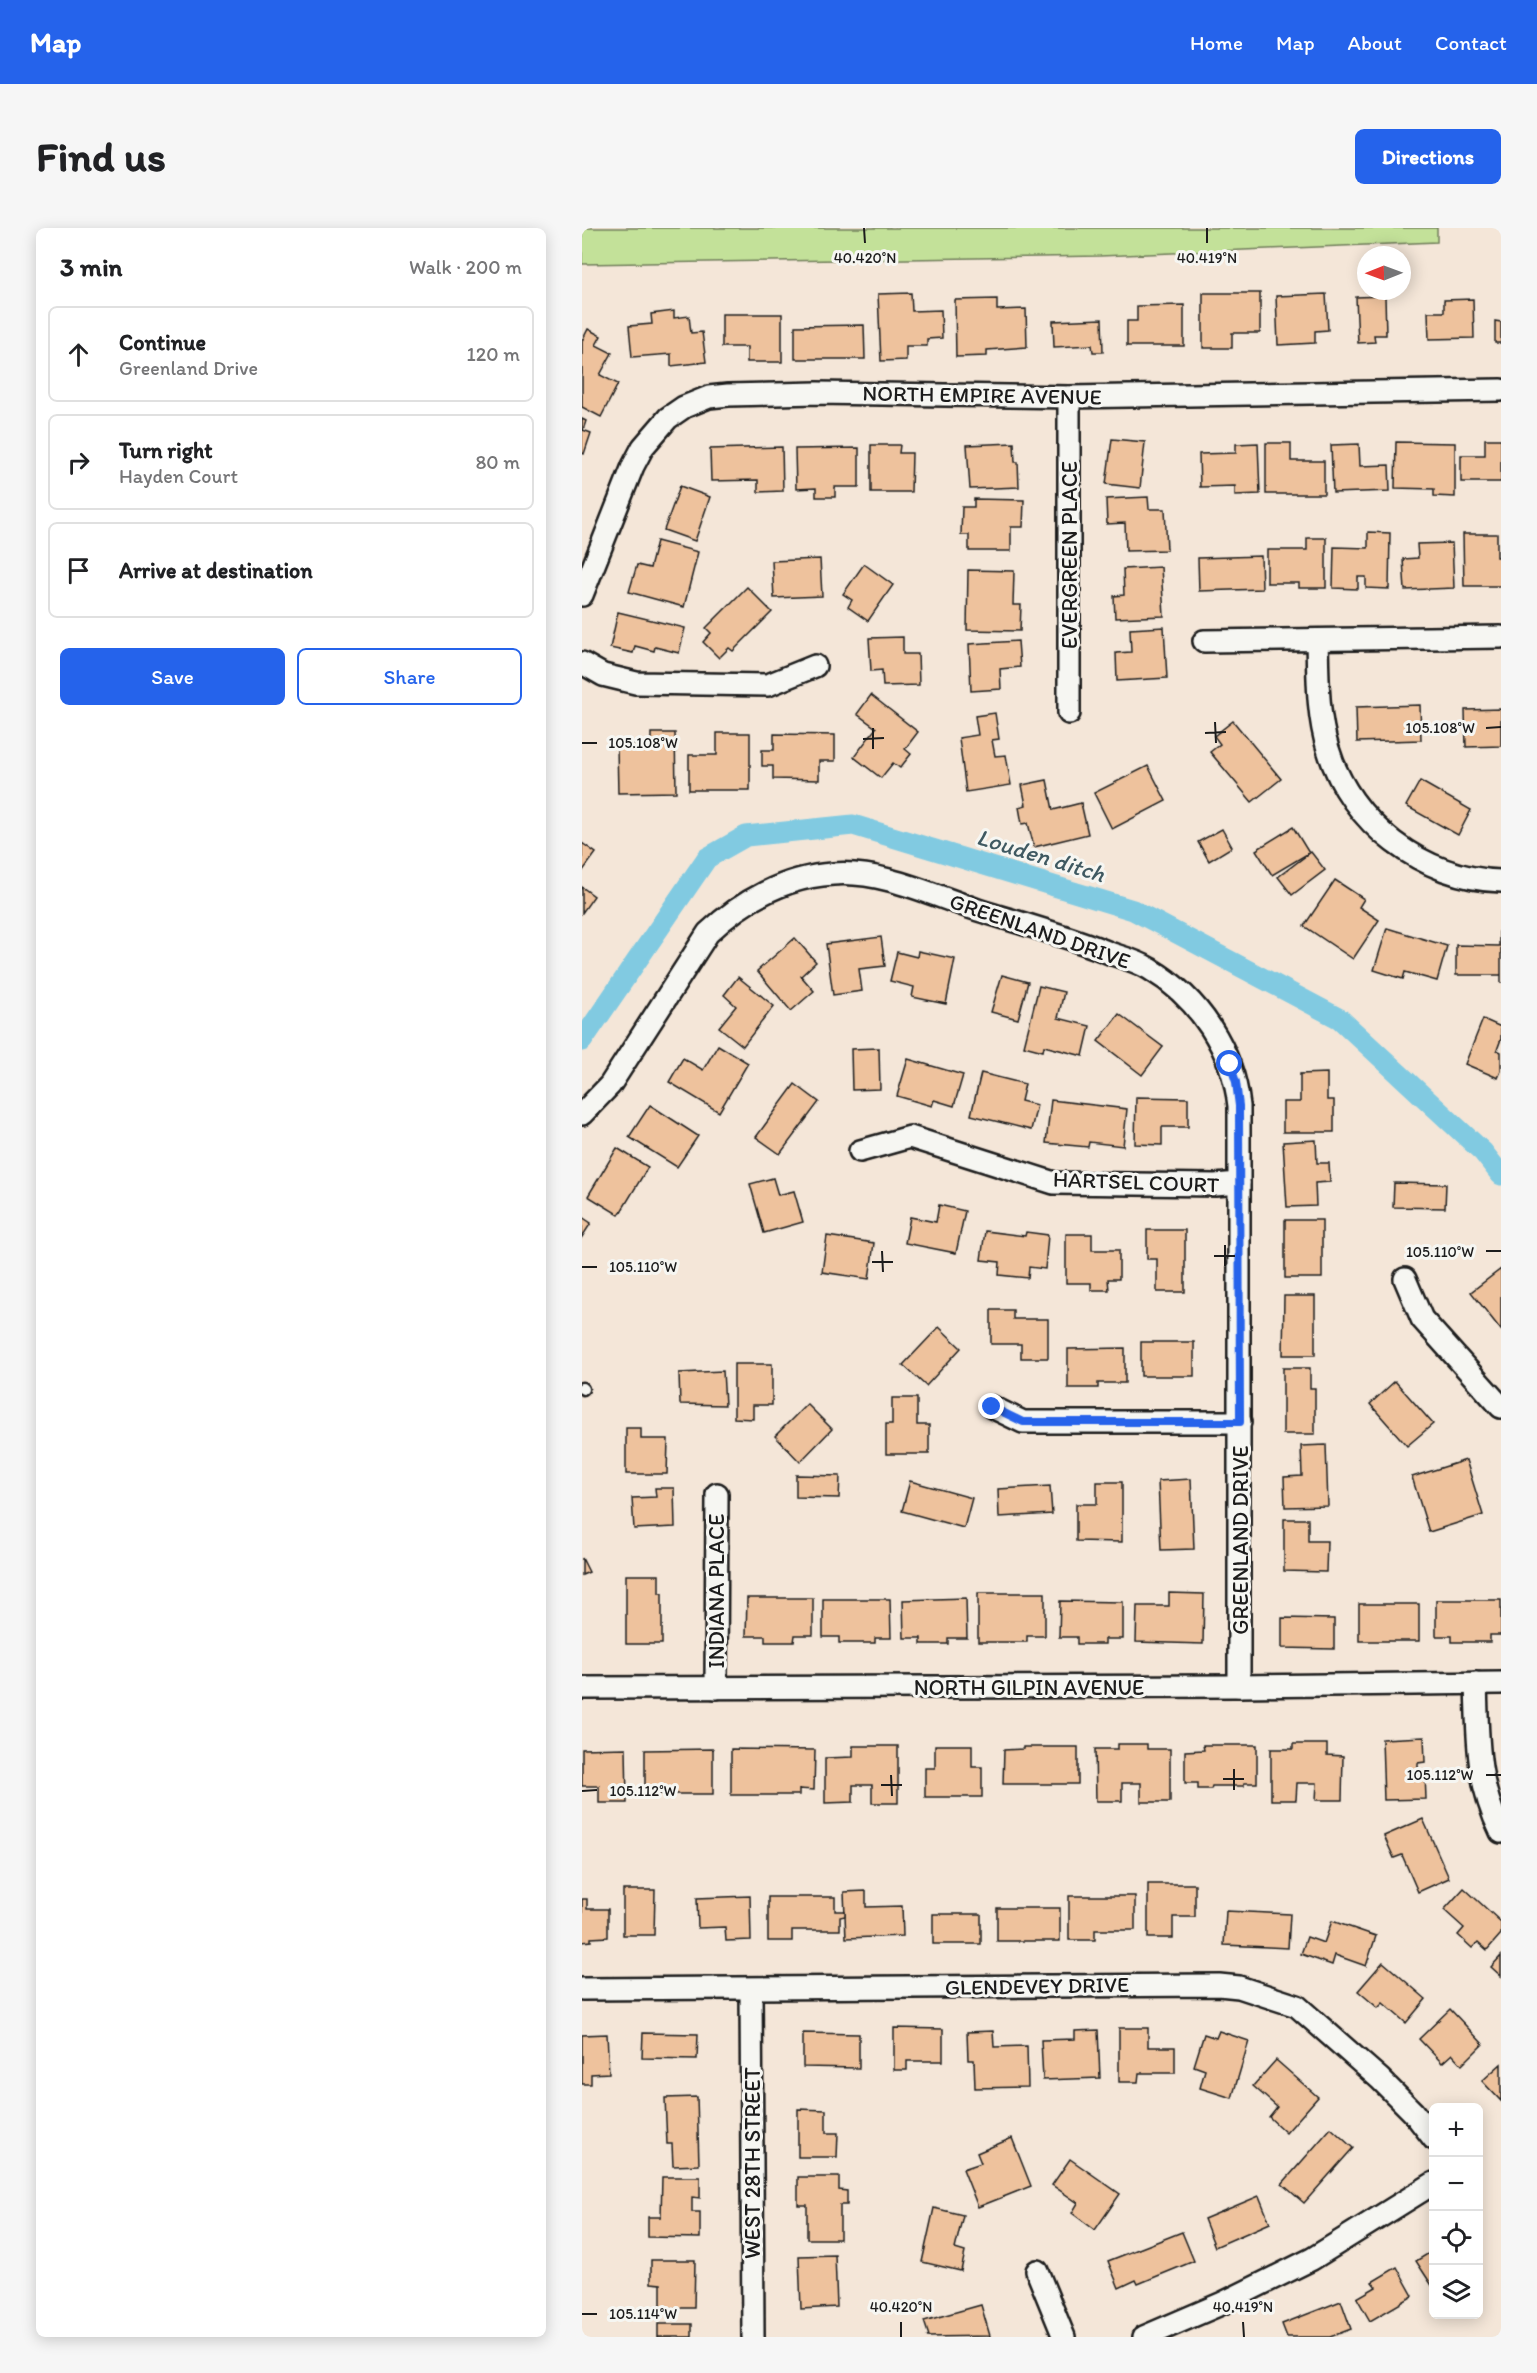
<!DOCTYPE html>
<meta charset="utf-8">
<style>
:root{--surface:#fff;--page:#f6f6f6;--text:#202124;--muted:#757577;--line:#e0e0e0;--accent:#2563eb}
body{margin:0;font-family:Itim,sans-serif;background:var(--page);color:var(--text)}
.controls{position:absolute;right:18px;bottom:18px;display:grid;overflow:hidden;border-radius:9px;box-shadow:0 3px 15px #0003}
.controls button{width:54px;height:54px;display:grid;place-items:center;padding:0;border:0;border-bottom:2px solid var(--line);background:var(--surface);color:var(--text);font:30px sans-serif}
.compass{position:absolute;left:775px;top:18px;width:54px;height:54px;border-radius:50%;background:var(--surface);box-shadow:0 3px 15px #0003;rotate:269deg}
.stop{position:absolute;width:18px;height:18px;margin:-14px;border:4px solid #2563eb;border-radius:50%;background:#fff}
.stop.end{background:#2563eb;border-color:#fff;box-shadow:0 2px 6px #0008}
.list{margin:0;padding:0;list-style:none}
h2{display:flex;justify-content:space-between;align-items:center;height:78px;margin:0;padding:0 24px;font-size:26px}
h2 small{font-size:20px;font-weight:400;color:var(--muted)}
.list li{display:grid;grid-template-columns:39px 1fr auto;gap:18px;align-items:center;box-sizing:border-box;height:96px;margin:0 12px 12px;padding:0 12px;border:2px solid var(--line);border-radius:9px}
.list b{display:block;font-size:22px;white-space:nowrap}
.list p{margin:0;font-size:20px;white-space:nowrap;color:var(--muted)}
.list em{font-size:20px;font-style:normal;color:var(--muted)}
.actions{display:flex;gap:12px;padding:18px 24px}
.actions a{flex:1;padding:14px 0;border:2px solid var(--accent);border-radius:9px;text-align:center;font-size:21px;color:var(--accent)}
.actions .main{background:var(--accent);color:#fff}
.icon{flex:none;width:33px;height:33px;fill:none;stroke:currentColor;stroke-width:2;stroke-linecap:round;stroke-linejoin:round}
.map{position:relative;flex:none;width:919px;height:2109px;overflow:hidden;border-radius:9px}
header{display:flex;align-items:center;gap:36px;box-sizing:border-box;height:84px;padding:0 30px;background:var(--accent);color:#fff}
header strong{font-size:28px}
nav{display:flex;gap:33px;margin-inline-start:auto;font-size:21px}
.intro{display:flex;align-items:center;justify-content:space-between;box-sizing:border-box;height:144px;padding:0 36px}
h1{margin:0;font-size:42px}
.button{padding:15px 27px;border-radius:9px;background:var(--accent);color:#fff;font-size:21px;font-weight:700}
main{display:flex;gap:36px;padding:0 36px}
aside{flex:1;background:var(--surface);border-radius:9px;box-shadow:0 3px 15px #0003}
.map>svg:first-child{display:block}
</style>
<header>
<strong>Map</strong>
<nav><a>Home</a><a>Map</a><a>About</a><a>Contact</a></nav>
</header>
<div class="intro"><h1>Find us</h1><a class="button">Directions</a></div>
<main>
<aside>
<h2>3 min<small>Walk · 200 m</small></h2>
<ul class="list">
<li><svg class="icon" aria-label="ahead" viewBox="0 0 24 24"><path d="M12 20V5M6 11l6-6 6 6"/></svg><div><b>Continue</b><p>Greenland Drive</p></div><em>120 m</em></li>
<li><svg class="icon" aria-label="right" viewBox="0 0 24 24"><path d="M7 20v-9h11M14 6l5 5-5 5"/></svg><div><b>Turn right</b><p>Hayden Court</p></div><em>80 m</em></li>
<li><svg class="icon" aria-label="arrive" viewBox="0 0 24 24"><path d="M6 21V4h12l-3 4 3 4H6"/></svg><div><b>Arrive at destination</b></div></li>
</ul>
<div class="actions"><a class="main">Save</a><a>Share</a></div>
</aside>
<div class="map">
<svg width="919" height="2109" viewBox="0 0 919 2109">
<rect width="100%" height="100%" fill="#f4e6d8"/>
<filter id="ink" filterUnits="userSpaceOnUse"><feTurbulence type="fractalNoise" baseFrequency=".0167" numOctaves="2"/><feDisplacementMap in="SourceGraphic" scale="12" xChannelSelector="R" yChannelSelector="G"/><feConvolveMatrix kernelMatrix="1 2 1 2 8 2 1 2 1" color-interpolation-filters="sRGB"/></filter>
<g filter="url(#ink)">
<path fill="#c3e199" stroke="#707e5a" stroke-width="1.5" d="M0 0H855V14L518 28 0 36Z"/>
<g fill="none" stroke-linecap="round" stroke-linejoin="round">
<path stroke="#81cae1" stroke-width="21" d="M0 813 125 630 164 608 271 597 551 682 758 791 901 924 919 947"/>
</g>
<g fill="#eec29d" stroke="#1c1c1c" stroke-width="1.5">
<path d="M329 65 330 83 359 82 360 110 345 111V118H324V132L299 133 296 66Z"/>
<path d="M621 65H678V105H650V120H621Z"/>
<path d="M744 66 746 102 733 103V115L696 117 694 68Z"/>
<path d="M803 68 804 107H792L793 114 776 115 774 69Z"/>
<path d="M415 71V82L444 81 445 119 405 122V128L374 129 373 72Z"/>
<path d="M891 71 892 110 847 111 846 84H862V72Z"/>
<path d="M602 77V118H545V93H555V78Z"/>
<path d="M92 83V90L107 88 109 105 120 104 124 134 89 138V126L50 129 47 98 70 96 69 86Z"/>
<path d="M140 86H200V134H165V119H140Z"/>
<path d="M520 91 521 124H511L510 117 472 119 471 93Z"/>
<path d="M913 93 919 94V115H913Z"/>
<path d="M282 97 283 131H213V98Z"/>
<path d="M6 101 19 108 14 117 30 125 18 147 36 156 19 189 0 179V113Z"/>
<path d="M0 191 4 193 1 202 9 205 2 226 0 225Z"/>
<path d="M530 211 563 214 558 260 524 256Z"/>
<path d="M903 211H919V254H879V227H903Z"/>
<path d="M814 214 873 215V269L852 268V261L813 260Z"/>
<path d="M432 215 433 234H436L437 259 388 261 385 217Z"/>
<path d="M676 215 678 266 653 267V258L618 259 617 226 654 225V216Z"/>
<path d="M684 215H709V233H742V266H684Z"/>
<path d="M777 216 778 238 807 237 808 263 751 265 749 217Z"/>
<path d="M289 217H318L317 225H330L329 264H289Z"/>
<path d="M200 219 201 263 176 264V252L129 253 128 221Z"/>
<path d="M277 220V259H253V269H234V260L214 261 213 221Z"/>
<path d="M98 258 128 269 113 313 82 302Z"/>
<path d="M566 269 567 281H583L585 322 544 323 543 295 525 296 524 271Z"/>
<path d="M392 271 442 272 441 299H429V323H387V307H379L380 279H392Z"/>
<path d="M786 304 808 305 807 361 784 360V349H776V361L751 360 752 319 786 320Z"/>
<path d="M881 306H915V329H919V358H882Z"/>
<path d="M725 310H744V360H717V355H685V322H725Z"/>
<path d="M75 313 116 324 102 379 47 364 55 337 68 340Z"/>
<path d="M870 315 872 360 823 362 821 331 836 330 835 316Z"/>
<path d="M679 328 680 361 617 363 616 330Z"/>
<path d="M238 331 240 368 192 370 190 333Z"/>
<path d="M282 336 311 357 286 393 266 379 270 372 261 366Z"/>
<path d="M579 339 582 388 533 390 532 368 542 367 541 341Z"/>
<path d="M386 342 432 343 431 377H439L438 403 385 402Z"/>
<path d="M165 359 190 384 151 423 147 420 137 430 121 414 129 405 124 400Z"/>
<path d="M36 384 103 400 97 425 73 419 72 423 53 418 51 425 28 420Z"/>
<path d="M582 399 585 450 535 453 534 425 549 424 548 401Z"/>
<path d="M321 409V426H336L337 457 301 458 300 442 289 443 287 410Z"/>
<path d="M436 413 438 439 418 441 419 461 389 463 387 416Z"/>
<path d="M289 467 336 504 323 521 329 526 318 540 311 535 299 550 272 529 294 500 275 486Z"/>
<path d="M838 477 839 512 775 514 774 479Z"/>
<path d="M919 481V518L884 519 883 482Z"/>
<path d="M413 485 417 511 410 512 413 528 424 527 429 557 384 564 377 510 396 507 393 488Z"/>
<path d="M651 493 699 551 670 574 628 524 638 516 632 508Z"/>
<path d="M69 505H93L94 564 36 565 35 517 69 516Z"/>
<path d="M135 505H168V562H107V527H135Z"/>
<path d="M192 506 253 507V533H237V552L191 551V538H180V522H192Z"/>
<path d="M566 538 584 573 530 601 512 565Z"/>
<path d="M465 552 471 582 499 575 506 606 452 619 446 595 440 596 437 579 444 577 440 557Z"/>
<path d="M838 553 889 582 876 607 824 578Z"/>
<path d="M711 599 727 625 690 647 674 622Z"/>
<path d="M640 601 650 619 627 633 616 614Z"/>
<path d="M0 615 14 625 0 644Z"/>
<path d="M729 624 743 642 710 667 696 649Z"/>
<path d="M753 652 782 671 777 679 797 692 771 731 722 698Z"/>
<path d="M0 659 12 668 0 685Z"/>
<path d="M805 700 865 718 855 753 823 744 821 751 792 742Z"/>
<path d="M917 704H919V755V747H874V717L917 718Z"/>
<path d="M299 709 303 738 277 741 280 763 251 767 244 716Z"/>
<path d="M213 710 234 734 219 748 232 763 209 783 175 743Z"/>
<path d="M336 723 373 731 364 776 330 769 332 759 308 753 315 724 335 729Z"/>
<path d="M420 747 446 754 436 791 409 784Z"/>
<path d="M156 749 192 778 161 818 137 799 154 778 142 767Z"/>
<path d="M457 758 482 764 476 790 508 798 501 828 462 818 461 823 442 818Z"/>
<path d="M537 786 581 819 560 847 516 813Z"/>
<path d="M901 791 919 799V811L915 822 919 824V843L916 850 883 836Z"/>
<path d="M136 817 166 835 137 884 87 854 101 830 121 842Z"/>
<path d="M297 820 298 861 270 862 269 821Z"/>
<path d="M326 831 381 847 372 878 352 872 350 878 315 868Z"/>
<path d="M399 845 443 856 439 873 455 877 449 902 389 887Z"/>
<path d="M745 845V872H752V904H701V874H718V846Z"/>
<path d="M213 856 237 874 198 926 174 909Z"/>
<path d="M554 869 606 870V899H580V917L553 916Z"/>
<path d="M469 872 545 881 541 918 507 914 506 919 464 915Z"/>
<path d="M68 877 116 908 95 939 47 909Z"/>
<path d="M734 912 735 935H747L748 954 733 955 734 978 705 979 701 914Z"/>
<path d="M35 920 66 939 37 987 6 968Z"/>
<path d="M191 950 196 967 212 963 221 994 182 1005 168 956Z"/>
<path d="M812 955 864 956 863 980 811 979Z"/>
<path d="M357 977 383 983 374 1025 323 1015 328 989 354 994Z"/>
<path d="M0 989 9 995 0 1009Z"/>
<rect x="703" y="992" width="37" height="58"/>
<path d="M565 1002H603V1064H575V1031H565Z"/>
<path d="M403 1003 443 1008 444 1004 466 1007 463 1041 447 1039 446 1050 417 1047 418 1034 399 1032Z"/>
<path d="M484 1006H510V1022H537V1051H526L527 1062H509V1055H484Z"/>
<path d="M245 1008 292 1015 287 1051 240 1044Z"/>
<path d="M919 1041V1102L889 1064Z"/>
<path d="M702 1068H733V1127H701Z"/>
<path d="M409 1082H431V1091H466V1130H439V1116H409Z"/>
<path d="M357 1099 379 1120 344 1158 321 1137Z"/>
<rect x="559" y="1114" width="53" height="34"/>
<path d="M543 1120V1155H516V1160H486V1121Z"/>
<path d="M152 1136H190V1177H171V1191L152 1190Z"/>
<path d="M701 1140H728V1160H733V1206H701Z"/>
<path d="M141 1143 143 1177 98 1176 97 1145Z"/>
<path d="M813 1153 851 1196 825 1218 788 1176Z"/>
<path d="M310 1170H335V1197H347V1226H304V1196H310Z"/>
<path d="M225 1176 250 1201 218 1234 193 1208Z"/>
<path d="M44 1200H59V1211H86L85 1246H44Z"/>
<path d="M744 1217 746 1278 703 1279 702 1249 720 1248 719 1218Z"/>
<path d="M884 1232 901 1287 847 1304 830 1249Z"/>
<path d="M214 1247 258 1248 257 1270 214 1269Z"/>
<path d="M609 1251 612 1321 579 1322 576 1253Z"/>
<path d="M328 1253 390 1270 382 1300 320 1283Z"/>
<path d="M515 1254H540V1314L494 1313V1276H515Z"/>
<path d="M468 1258 470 1286 417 1289 416 1261Z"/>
<path d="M73 1260H92L93 1299 52 1301 50 1270 74 1269Z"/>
<path d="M702 1291H726V1313H745L744 1344 702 1343Z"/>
<path d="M0 1330 7 1344 0 1347Z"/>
<path d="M44 1347H77V1365H80V1416H44Z"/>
<path d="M396 1365H463V1408H445V1414H396Z"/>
<path d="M587 1365 622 1366 621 1416 554 1414 555 1378H587Z"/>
<path d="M165 1370H231V1407H213L212 1414H183V1408H164Z"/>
<path d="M384 1370 385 1410H366V1416H339V1410H322L321 1372Z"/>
<path d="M241 1371H308L309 1410H293V1415H257V1409H241Z"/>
<path d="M854 1372H919V1407H908V1414H870V1408H854Z"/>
<path d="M478 1373 541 1374V1411H523V1416H495V1409H477Z"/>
<rect x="777" y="1376" width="60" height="37"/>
<path d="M700 1390 752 1391V1421L700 1420Z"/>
<path d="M842 1509 843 1534 836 1535V1546H843L844 1571 802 1572 800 1511Z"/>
<path d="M536 1516H565V1521H588V1574H559V1555H540V1573H514L513 1521H536Z"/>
<path d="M711 1516H745V1527L761 1528 760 1572H734L735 1555H715L714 1572H689V1521H711Z"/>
<path d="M353 1517H390V1539H400V1569H343V1540H353Z"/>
<path d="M621 1517H675V1555H662V1558H630L629 1561H616V1555H603V1523L622 1522Z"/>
<path d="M271 1518H316V1575H290V1557H271V1574L243 1575V1530L271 1529Z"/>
<path d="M441 1519H496V1556H421L422 1522 441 1521Z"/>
<path d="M44 1520 45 1575H17V1558H0V1521Z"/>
<path d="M131 1521V1566H63V1522Z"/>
<path d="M149 1521 233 1522 232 1562 217 1561V1567H149Z"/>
<path d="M841 1591 867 1650 836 1664 820 1627 812 1630 802 1608Z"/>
<path d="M566 1656H613V1689H591V1710H566Z"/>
<path d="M882 1660 919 1694V1706L905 1722 896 1714 890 1720 876 1707 882 1700 862 1682Z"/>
<path d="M41 1662H73L72 1707H41Z"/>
<path d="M284 1663V1679L320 1678 321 1708 264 1710 262 1664Z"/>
<path d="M168 1668 169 1712 144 1713 143 1699 116 1700 115 1670Z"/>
<path d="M487 1668H553V1702H513V1712H487Z"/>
<path d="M186 1669H253V1683H263V1688L258 1689V1702H210V1713H186Z"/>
<path d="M0 1671H5V1681H26V1709L9 1710V1713L0 1714Z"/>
<rect x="415" y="1680" width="63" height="33"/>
<path d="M644 1683 708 1686 706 1720 642 1717Z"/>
<rect x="351" y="1686" width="48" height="30"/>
<path d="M750 1693 794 1708 784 1738 753 1727 750 1737 719 1726 725 1709 742 1715Z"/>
<path d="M919 1728V1748L909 1739Z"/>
<path d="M801 1734 844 1771 824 1795 801 1775 796 1780 776 1763Z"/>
<path d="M868 1781 901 1816 880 1837 870 1826 860 1835 837 1811Z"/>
<path d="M312 1800 361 1801V1833H325V1842H312Z"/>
<path d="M537 1800H566V1819H593V1845H557L556 1854H537Z"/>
<path d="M516 1802 518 1850 461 1852 459 1812 493 1811V1803Z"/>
<path d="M411 1803 412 1819 445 1818 446 1859 393 1860 392 1832H386L385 1804Z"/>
<path d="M637 1803 667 1813 650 1870 618 1860 623 1842 612 1838 622 1806 634 1810Z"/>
<path d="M61 1805 116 1806 115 1831 60 1830Z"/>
<path d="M221 1805 277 1806V1840L221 1839Z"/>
<path d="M25 1806 27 1845 9 1846V1856H0V1807Z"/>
<path d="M694 1832 736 1869 704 1905 687 1889 695 1879 671 1858Z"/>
<path d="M919 1836V1873L900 1853Z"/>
<path d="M115 1869 117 1937 91 1938 90 1916H85L83 1870Z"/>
<path d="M216 1881 244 1882V1905H256L255 1929H216Z"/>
<path d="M749 1900 771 1920 722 1975 700 1956Z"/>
<path d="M430 1910 449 1958 396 1979 381 1941 399 1935 395 1925Z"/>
<path d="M488 1931 538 1966 513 2002 490 1985 496 1975 470 1957Z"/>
<path d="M80 1949H118V1970L110 1969V1984H118V2010L66 2009V1989H79Z"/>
<path d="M216 1949H257V1962L265 1963V1977H258V2011H225V1977H216Z"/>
<path d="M677 1968 688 1995 633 2019 622 1991Z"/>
<path d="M352 1980 381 1987 373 2021 383 2024 379 2043 340 2034Z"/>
<path d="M600 2004 612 2033 556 2056 554 2052 537 2060 526 2033Z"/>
<path d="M852 2022V2058L851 2059 834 2033Z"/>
<path d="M253 2027 255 2079 219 2081 217 2028Z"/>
<path d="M69 2032H113L112 2080H79V2056L69 2055Z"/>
<path d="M815 2039 831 2068 788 2093 775 2070 794 2059 790 2054Z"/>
<path d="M759 2073 769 2101 748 2109H705L700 2096Z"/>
<path d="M399 2077 408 2108 345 2109 347 2108 342 2093Z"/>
<rect x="76" y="2096" width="34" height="13"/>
</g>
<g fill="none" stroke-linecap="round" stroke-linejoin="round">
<defs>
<path id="lane" d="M0 1160 1 1161"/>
<g id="street">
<path d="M487 169V485"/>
<path d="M0 367 51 238 61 219 86 190 102 179 127 169 146 167 235 165 487 169 919 162"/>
<path d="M735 412C736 448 735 486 746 521 768 595 841 651 919 653"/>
<path d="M622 413 919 409"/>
<path d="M0 435 21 447 54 455 186 457 233 438"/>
<path d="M0 886 28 857 126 705C160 673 203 649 251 646 300 642 350 667 396 682 441 696 487 708 530 726 543 730 557 734 568 741 617 770 651 822 657 878V1458"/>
<path d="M278 923 328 909 472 955 633 957 657 955"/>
<path d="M823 1051 840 1091 919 1179"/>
<path d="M410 1179 441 1194H658"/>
<path d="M894 1455C896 1511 894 1553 919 1604"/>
<path d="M0 1460 657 1458 919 1455"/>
<path d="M134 1460 135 1266"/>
<path d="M0 1761 637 1757 657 1759 715 1778 798 1851 831 1884 852 1911"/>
<path d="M169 1761 171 2109"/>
<path d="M455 2043 482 2109"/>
<path d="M562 2109 641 2075 730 2031 852 1955"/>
</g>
</defs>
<use href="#lane" stroke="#1c1c1c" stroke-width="15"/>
<use href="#street" stroke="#1c1c1c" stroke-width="26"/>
<use href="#lane" stroke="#f6f6f2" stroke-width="10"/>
<use href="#street" stroke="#f6f6f2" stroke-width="21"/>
</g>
</g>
<g fill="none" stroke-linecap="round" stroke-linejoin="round" filter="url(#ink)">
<path stroke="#2563eb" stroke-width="8" d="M410 1179 441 1194H658L657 878 654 854 648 836"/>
</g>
<path fill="none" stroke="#1c1c1c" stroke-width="2" d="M282 0 283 15M625 0V15M633 494 634 515M291 500V521M904 500 919 499M623 505 644 504M281 511 302 510M0 515H15M643 1017V1038M300 1023 301 1044M904 1023H919M632 1028H653M290 1034H311M0 1039H15M652 1541V1562M309 1547 310 1568M904 1547H919M641 1551H662M299 1557H320M0 1563 15 1562M0 2086H15M319 2094V2109M661 2094 662 2109"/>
<g text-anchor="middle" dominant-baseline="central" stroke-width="6" stroke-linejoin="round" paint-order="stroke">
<g font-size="22" fill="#1c1c1c" stroke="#f6f6f2">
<text transform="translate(400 167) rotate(1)">NORTH EMPIRE AVENUE</text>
<text transform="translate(487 327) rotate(-90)">EVERGREEN PLACE</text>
<text transform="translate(458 703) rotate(19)">GREENLAND DRIVE</text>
<text transform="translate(554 954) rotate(2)">HARTSEL COURT</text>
<text transform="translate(658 1312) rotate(-90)">GREENLAND DRIVE</text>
<text transform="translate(134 1363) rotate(-90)">INDIANA PLACE</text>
<text x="447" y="1459">NORTH GILPIN AVENUE</text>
<text transform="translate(455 1758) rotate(-1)">GLENDEVEY DRIVE</text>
<text transform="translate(170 1935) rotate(-90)">WEST 28TH STREET</text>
</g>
<g font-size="24" font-style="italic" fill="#3f5961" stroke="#f6f6f2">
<text transform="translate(459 627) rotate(17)">Louden ditch</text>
</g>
</g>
<g font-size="15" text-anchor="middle" fill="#1c1c1c" stroke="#f6f6f2" stroke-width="6" stroke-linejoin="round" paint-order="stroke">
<text x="283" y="35">40.420°N</text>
<text x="625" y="35">40.419°N</text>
<text x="858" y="505">105.108°W</text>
<text x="61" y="520">105.108°W</text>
<text x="858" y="1029">105.110°W</text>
<text x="61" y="1044">105.110°W</text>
<text x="858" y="1552">105.112°W</text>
<text x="61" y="1568">105.112°W</text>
<text x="319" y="2084">40.420°N</text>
<text x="661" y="2084">40.419°N</text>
<text x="61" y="2091">105.114°W</text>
</g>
</svg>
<div class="controls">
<button>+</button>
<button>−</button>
<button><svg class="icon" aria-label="locate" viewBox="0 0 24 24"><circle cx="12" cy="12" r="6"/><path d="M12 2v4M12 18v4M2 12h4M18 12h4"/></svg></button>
<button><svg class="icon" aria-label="layers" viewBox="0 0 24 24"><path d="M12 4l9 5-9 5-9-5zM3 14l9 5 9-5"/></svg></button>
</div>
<svg class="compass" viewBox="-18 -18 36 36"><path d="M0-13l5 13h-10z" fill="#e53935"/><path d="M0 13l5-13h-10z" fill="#757577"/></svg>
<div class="stop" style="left:648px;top:836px"></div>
<div class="stop end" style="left:410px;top:1179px"></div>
</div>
</main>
